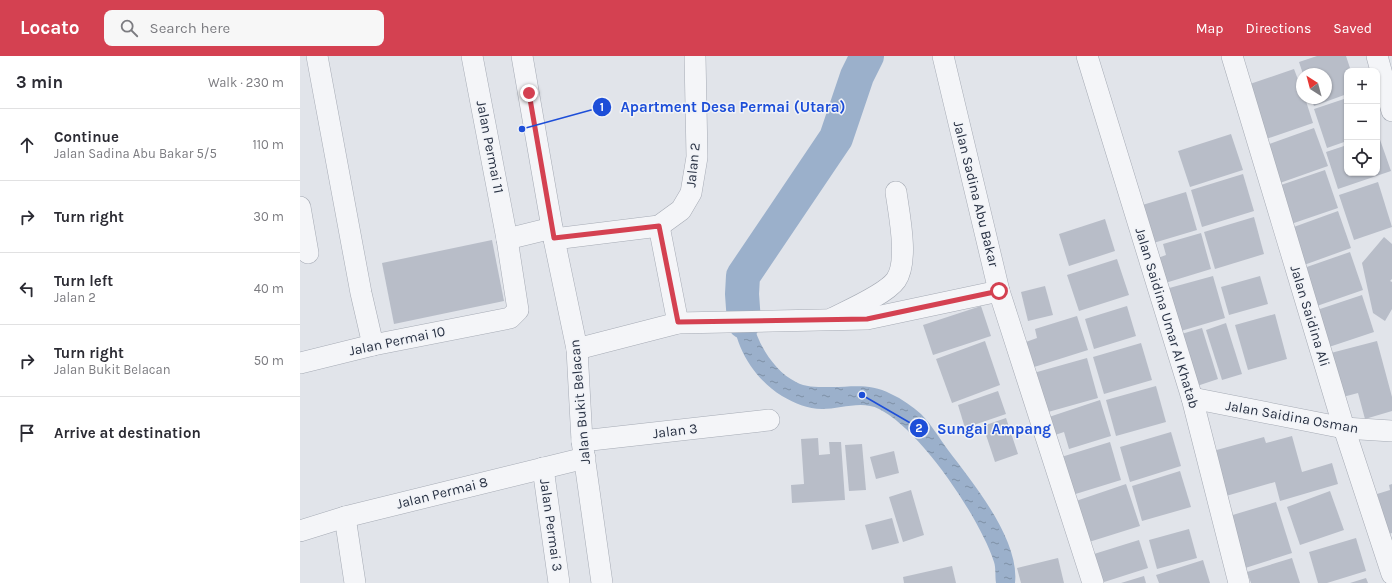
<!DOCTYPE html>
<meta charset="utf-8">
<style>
:root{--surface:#fff;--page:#f7f7f7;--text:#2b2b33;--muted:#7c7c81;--line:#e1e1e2;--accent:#d44151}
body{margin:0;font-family:Karla,sans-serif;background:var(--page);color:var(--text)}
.controls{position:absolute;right:12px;top:12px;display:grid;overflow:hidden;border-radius:8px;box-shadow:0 1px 3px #0004}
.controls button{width:36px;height:36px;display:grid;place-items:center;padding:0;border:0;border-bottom:1px solid var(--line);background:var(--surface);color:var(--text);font:20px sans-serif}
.compass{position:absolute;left:996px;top:12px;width:36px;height:36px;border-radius:50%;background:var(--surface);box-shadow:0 1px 3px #0004;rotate:324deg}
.stop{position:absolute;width:12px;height:12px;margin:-9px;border:3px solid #d44151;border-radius:50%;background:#fff}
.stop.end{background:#d44151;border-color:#fff;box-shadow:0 1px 4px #0008}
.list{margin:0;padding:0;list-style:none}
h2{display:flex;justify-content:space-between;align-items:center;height:52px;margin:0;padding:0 16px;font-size:17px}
h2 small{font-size:13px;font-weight:400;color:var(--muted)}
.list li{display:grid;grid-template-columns:26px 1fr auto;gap:12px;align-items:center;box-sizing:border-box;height:72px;padding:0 16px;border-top:1px solid var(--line)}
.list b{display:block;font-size:15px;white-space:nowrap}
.list p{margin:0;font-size:13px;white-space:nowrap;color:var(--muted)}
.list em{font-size:13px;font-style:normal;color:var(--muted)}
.icon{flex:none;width:22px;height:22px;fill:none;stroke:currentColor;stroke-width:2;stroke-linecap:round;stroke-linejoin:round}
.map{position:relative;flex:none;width:1092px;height:527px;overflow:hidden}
header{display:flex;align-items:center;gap:24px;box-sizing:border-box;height:56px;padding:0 20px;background:var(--accent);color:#fff}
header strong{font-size:19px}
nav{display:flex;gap:22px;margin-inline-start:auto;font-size:14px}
.search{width:280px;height:36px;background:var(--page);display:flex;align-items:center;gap:10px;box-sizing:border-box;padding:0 14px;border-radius:8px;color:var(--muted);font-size:15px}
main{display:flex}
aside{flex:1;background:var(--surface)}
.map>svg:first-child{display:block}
</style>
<header>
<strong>Locato</strong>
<div class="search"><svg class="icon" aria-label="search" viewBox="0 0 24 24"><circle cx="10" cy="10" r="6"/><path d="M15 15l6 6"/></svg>Search here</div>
<nav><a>Map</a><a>Directions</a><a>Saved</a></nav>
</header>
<main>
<aside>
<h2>3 min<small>Walk · 230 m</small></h2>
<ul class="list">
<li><svg class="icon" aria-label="ahead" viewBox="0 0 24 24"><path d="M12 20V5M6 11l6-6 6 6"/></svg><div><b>Continue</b><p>Jalan Sadina Abu Bakar 5/5</p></div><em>110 m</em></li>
<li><svg class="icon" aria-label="right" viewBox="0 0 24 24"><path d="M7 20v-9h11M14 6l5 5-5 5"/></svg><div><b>Turn right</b></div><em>30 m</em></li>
<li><svg class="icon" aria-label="left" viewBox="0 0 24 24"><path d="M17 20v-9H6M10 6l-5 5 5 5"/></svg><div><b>Turn left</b><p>Jalan 2</p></div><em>40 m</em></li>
<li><svg class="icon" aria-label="right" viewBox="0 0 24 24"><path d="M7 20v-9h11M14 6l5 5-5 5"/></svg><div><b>Turn right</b><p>Jalan Bukit Belacan</p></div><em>50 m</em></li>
<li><svg class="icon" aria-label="arrive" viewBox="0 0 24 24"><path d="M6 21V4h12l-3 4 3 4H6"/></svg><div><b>Arrive at destination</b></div></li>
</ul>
</aside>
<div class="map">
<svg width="1092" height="527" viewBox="0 0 1092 527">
<defs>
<pattern id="water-ripples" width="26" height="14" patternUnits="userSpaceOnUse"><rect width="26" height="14" fill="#9bb0cb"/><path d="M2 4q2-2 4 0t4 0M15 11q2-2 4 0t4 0" fill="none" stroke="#7e90a6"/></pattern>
</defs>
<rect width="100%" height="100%" fill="#e1e4ea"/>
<path fill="url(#water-ripples)" d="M437 219 450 221C451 236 450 251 453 266 458 289 475 316 496 326 505 331 516 331 526 331 549 332 568 326 591 338 602 343 612 350 621 358 631 368 640 383 648 394 673 427 720 484 715 527H696C695 520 696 512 694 506 680 462 620 373 579 353 562 344 540 353 522 353 508 353 494 347 482 340 442 315 422 264 437 219Z"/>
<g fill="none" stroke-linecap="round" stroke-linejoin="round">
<path stroke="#9bb0cb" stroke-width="34" d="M444 266 442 238 443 220 536 82 557 20 567 0"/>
</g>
<g fill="#b8bdc8">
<path d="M1017 0H1046L1051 15H1047V38L1014 50 1011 42H1026V18H1003L999 6Z"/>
<path d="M994 13 1002 34V42H1005L1013 67 966 83 947 29Z"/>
<path d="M1047 42V85L1027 92 1014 53Z"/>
<path d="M1014 72 1028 110 977 128 964 90Z"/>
<path d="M1077 75 1091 115 1038 133 1026 96 1047 89V117H1077Z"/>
<path d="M931 78 943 114 890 131 878 95Z"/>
<path d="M1025 114 1038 152 991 168 978 130Z"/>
<path d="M943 118 954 155 902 171 891 134Z"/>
<path d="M1078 126 1092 171 1054 184 1039 139Z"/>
<path d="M886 136 897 174 850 188 839 150Z"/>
<path d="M1038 155 1051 192 1004 209 991 172Z"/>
<path d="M954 161 964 198 915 213 904 176Z"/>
<path d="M805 163 815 195 769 210 759 178Z"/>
<path d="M901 177 911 213 862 228 855 203 866 199 863 188Z"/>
<path d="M1084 181 1092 188V223L1090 225 1092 226V253L1085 265 1073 257 1062 207Z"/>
<path d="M192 184 204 245 94 268 82 207Z"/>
<path d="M1050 196 1063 234 1014 251 1001 213Z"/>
<path d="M817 203 829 239 779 255 767 219Z"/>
<path d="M913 220 925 262 874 277 862 234Z"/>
<path d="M960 220 968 248 929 259 921 231Z"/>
<path d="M745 230 753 259 728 265 721 236Z"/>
<path d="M1062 239 1074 276 1026 292 1014 255Z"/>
<path d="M681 250 691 280 633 299 623 269Z"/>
<path d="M827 250 836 280 794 293 785 263Z"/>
<path d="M975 258 987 303 948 314 935 269Z"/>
<path d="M777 260 788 294 731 312 723 287 737 282 735 273Z"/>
<path d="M926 267 942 318 922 324 906 274Z"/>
<path d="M902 272 918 323 894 331 878 279Z"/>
<path d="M685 285 700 329 652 347 636 303Z"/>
<path d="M1077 285 1092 341V355L1065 363 1058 337 1039 342 1027 298Z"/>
<path d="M841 287 852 324 804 338 793 301Z"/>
<path d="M787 302 798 342 741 358 730 318Z"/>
<path d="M856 330 866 366 816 380 806 344Z"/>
<path d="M698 335 706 358 665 372 658 349Z"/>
<path d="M800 344 811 380 769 393 764 376 752 380 746 362Z"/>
<path d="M706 362 718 398 695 406 683 370Z"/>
<path d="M871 376 881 410 830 426 820 391Z"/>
<path d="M992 380 1002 416 1032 407 1038 428 980 445 975 426 926 440 913 395 964 381 966 387Z"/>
<path d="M518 382 519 399 530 398 529 386H541L545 444 492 447 491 429 504 428 501 383Z"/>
<path d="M810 386 821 424 769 440 758 402Z"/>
<path d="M562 388 566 434 549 435 545 389Z"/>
<path d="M594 395 599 417 576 423 570 401Z"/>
<path d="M880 415 891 451 842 465 832 430Z"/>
<path d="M826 428 840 470 789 486 776 445Z"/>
<path d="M1092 428V477L1089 478 1077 438 1090 434 1089 429Z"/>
<path d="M611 434 624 479 603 486 589 441Z"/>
<path d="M1030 435 1044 474 1000 489 987 451Z"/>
<path d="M976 446 992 497 942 513 926 461Z"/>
<path d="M592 462 599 487 572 494 565 469Z"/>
<path d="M889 473 897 502 857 513 849 484Z"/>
<path d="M1056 482 1066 515 1027 527H1018L1009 496Z"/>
<path d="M839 484 848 512 801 527 794 498Z"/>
<path d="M758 502 764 527H721L717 512Z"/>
<path d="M992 502 1000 527H951L947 516Z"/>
<path d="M903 504 910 527H859L856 519Z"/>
<path d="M652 510 656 527H604L603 521Z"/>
<path d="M844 520 846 527H821Z"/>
<path d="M1066 522 1068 527H1050Z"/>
</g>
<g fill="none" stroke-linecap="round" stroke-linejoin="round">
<defs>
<g id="minor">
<path d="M17 0 61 237 73 289"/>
<path d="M172 0 207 183"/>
<path d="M222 0 254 183 277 293 282 385 302 527"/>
<path d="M643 0 699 235 793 527"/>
<path d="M787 0 892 342 939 527"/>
<path d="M932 0 1044 372 1092 518"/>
<path d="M1077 0 1092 55"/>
<path d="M0 151 8 197"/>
<path d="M359 170 378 267"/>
<path d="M254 183 359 170 381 154 391 137 397 101 395 0"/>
<path d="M533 262C549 254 586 238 596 224 609 205 599 158 596 136"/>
<path d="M277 293 378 267 567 263 699 235"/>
<path d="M0 307 73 289 210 262 218 254 207 183 252 172"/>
<path d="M892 342 1044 372 1092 375"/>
<path d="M282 385 469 364"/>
<path d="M243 412 259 527"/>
<path d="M45 461 55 527"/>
<path d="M0 475 45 461 285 402"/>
</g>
</defs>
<use href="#minor" stroke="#a6abb5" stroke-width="22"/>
<use href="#minor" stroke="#f4f5f8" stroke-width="21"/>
</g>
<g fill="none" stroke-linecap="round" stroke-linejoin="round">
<path stroke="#d44151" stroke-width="5" d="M229 37 254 182 359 170 378 266 567 263 699 235"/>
</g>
<g text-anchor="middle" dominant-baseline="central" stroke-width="3" stroke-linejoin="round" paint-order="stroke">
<g font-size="14" fill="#283143" stroke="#f1f3f7">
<text transform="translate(190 91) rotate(79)">Jalan Permai 11</text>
<text transform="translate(393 109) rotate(-84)">Jalan 2</text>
<text transform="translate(676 138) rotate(76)">Jalan Sadina Abu Bakar</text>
<text transform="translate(1010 260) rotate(73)">Jalan Saidina Ali</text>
<text transform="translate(867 262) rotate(73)">Jalan Saidina Umar Al Khatab</text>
<text transform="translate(97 285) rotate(-12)">Jalan Permai 10</text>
<text transform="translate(280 346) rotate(-95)">Jalan Bukit Belacan</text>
<text transform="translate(992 361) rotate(10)">Jalan Saidina Osman</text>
<text transform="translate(375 375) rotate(-7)">Jalan 3</text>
<text transform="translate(142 437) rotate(-14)">Jalan Permai 8</text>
<text transform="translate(251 469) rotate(82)">Jalan Permai 3</text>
</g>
</g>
<path fill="none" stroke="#1d4ed8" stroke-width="1.5" d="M222 73L302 51M562 339L619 372"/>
<g fill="#1d4ed8" stroke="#f1f3f7" stroke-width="1.5">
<circle cx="222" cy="73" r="4"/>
<circle cx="562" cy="339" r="4"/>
<circle cx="302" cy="51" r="10"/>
<circle cx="619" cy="372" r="10"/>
</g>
<g font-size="12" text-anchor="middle" font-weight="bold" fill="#fff">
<text x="302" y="55">1</text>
<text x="619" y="376">2</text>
</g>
<g font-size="15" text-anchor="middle" font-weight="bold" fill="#1d4ed8" stroke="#f1f3f7" stroke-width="3" stroke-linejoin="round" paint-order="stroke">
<text x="433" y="56">Apartment Desa Permai (Utara)</text>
<text x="694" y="378">Sungai Ampang</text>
</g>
</svg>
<div class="controls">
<button>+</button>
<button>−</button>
<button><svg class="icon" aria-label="locate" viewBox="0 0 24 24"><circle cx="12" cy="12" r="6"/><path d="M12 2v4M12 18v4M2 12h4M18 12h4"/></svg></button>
</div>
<svg class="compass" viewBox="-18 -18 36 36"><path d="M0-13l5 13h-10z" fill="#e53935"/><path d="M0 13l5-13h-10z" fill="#7c7c81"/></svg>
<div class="stop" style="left:699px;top:235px"></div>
<div class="stop end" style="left:229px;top:37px"></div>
</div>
</main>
